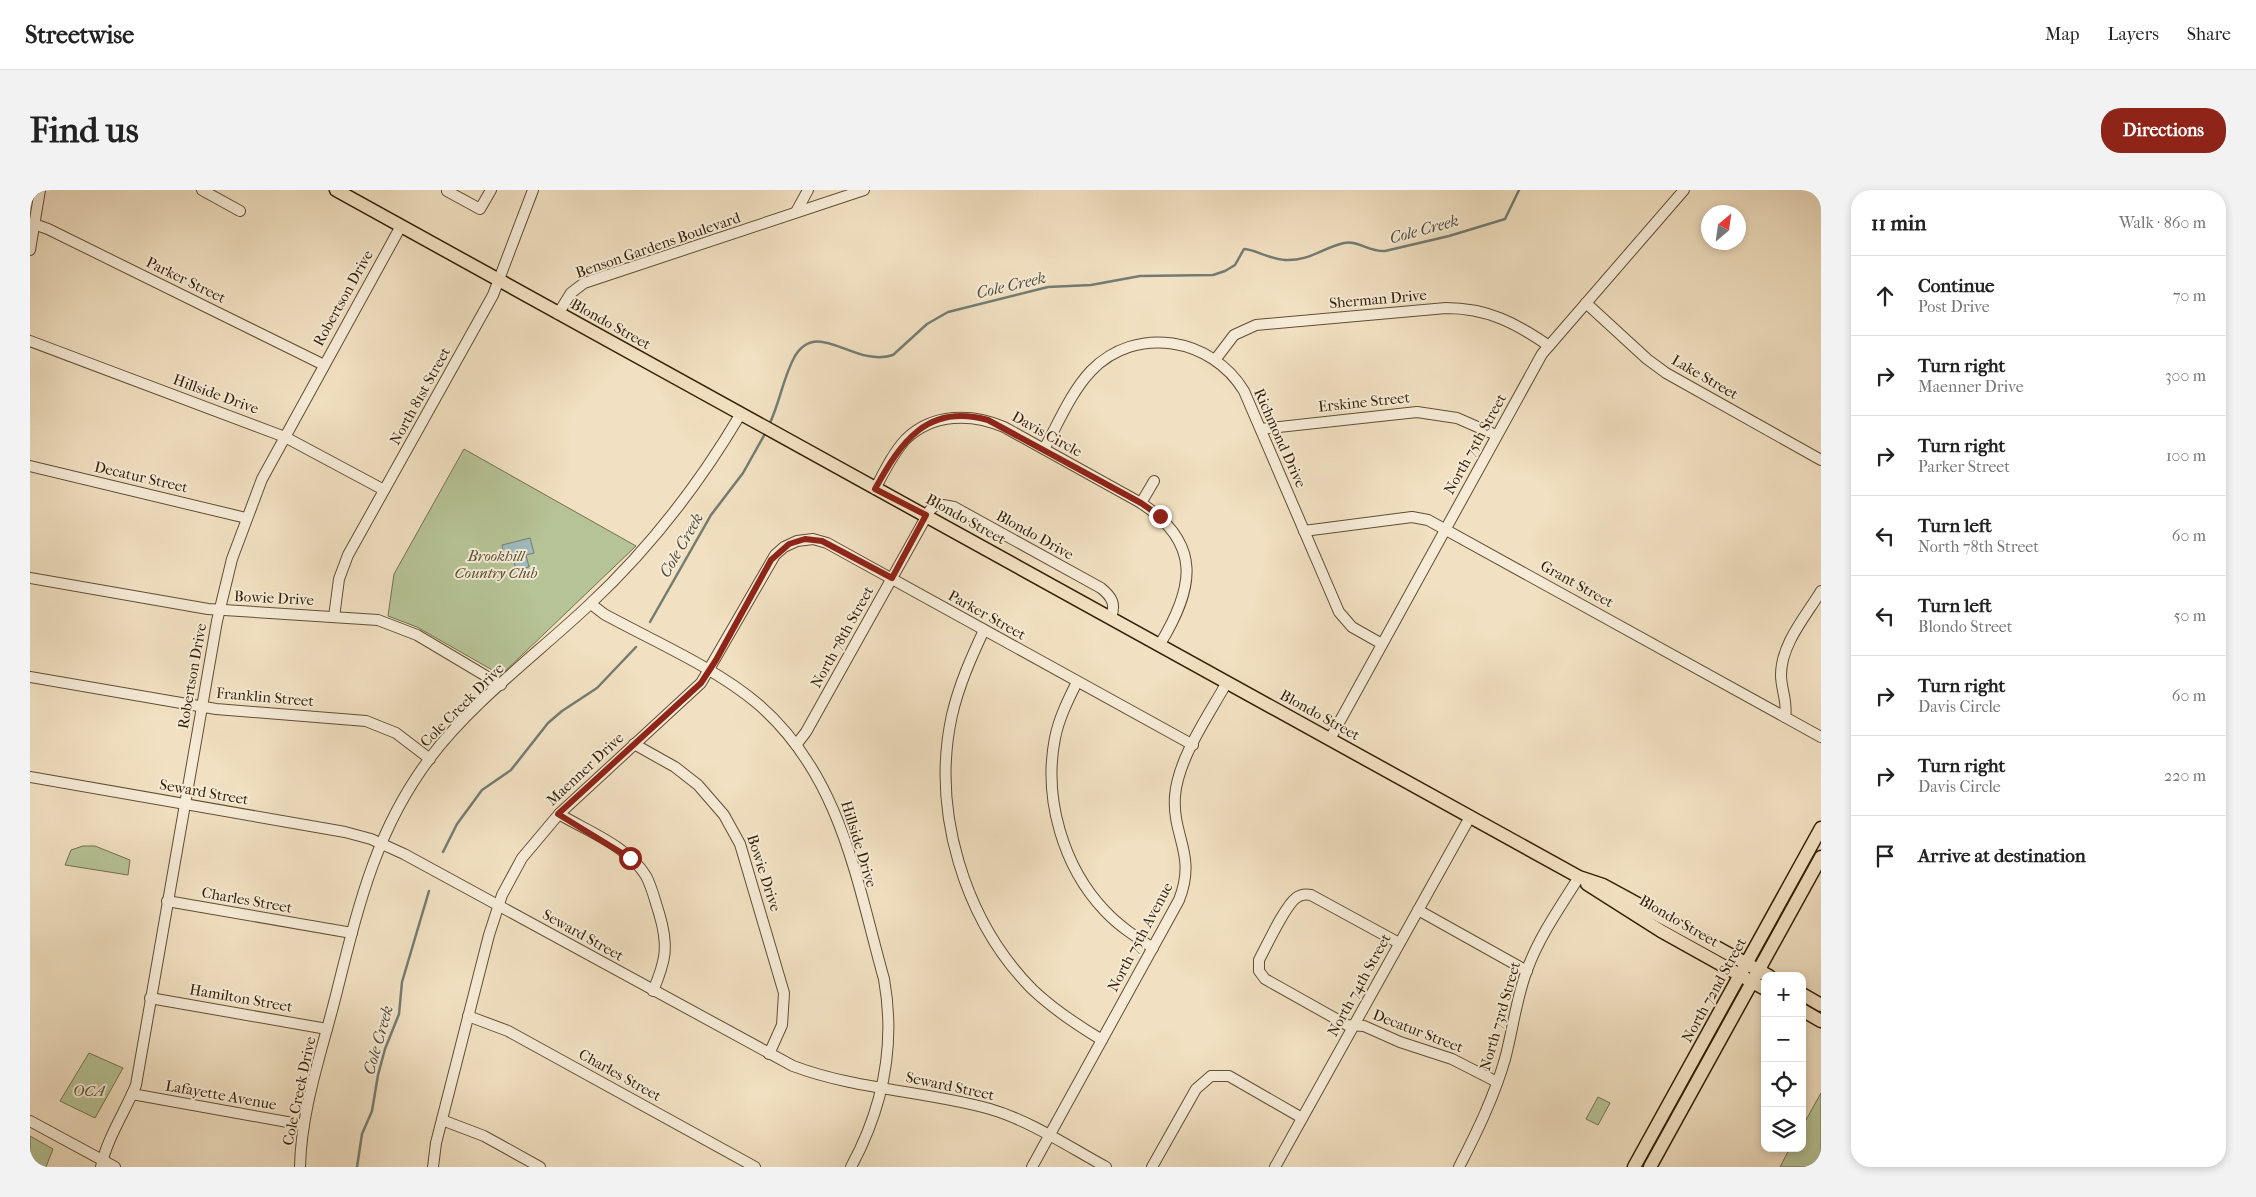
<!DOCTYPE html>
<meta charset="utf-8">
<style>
:root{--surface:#fff;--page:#f2f2f2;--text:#222;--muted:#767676;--line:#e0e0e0;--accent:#8f2418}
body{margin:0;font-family:"IM FELL French Canon",serif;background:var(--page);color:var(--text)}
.controls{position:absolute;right:15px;bottom:15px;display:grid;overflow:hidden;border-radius:10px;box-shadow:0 2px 8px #0003}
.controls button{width:45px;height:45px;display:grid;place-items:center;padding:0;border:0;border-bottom:1px solid var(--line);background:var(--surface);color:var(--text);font:25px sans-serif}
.compass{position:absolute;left:1671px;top:15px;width:45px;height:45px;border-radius:50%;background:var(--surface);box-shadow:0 2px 8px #0003;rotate:29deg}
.stop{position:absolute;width:15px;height:15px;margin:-11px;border:4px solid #8f2418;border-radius:50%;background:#fff}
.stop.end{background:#8f2418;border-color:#fff;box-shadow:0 1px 5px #0008}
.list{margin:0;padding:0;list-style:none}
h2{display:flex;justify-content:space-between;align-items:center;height:65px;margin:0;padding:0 20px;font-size:21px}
h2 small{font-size:16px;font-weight:400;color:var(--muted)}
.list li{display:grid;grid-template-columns:32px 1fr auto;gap:15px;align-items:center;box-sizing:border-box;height:80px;padding:0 20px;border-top:1px solid var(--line)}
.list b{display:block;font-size:19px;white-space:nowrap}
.list p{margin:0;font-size:16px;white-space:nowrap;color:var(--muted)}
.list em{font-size:16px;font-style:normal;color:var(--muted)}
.icon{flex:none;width:28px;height:28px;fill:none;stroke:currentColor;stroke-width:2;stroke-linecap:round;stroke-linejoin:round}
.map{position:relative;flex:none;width:1791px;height:977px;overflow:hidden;border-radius:20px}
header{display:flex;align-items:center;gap:30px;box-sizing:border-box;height:70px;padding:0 25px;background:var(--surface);border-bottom:1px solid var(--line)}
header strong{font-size:24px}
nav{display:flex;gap:28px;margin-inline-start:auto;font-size:18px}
.intro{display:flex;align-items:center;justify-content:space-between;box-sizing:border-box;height:120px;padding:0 30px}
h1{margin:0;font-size:35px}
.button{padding:12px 22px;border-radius:20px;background:var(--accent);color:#fff;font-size:18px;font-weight:700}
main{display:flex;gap:30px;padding:0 30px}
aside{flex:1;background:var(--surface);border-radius:20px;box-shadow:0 2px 8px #0003}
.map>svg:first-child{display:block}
</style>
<header>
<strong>Streetwise</strong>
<nav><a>Map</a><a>Layers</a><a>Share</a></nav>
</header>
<div class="intro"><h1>Find us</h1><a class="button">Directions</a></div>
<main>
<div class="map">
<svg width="1791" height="977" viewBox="0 0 1791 977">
<rect width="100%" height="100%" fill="#f1e0c1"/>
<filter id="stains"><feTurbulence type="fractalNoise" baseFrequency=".004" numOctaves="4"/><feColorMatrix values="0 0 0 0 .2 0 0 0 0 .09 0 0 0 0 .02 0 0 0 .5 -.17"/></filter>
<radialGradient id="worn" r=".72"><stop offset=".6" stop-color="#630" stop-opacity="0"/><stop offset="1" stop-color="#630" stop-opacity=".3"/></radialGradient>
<g fill="#b6c396" stroke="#74704d">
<path d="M434 259 606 356 471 485 387 437 358 426 364 384Z"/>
<path d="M53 656H65L100 670 98 685 35 675 41 660Z"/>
<path d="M59 863 93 878 65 928 30 911Z"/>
<path d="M1791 903V977H1750L1760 958H1772V937Z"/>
<path d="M1568 907 1580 913 1568 935 1556 929Z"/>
<path d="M0 946 23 959 16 977H0Z"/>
</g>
<path fill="#9fbabd" stroke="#737c73" d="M500 348 504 363 496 365 499 377 486 380 483 368 475 370 472 355Z"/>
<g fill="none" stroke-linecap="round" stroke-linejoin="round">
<g stroke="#737c73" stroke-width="2.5">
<path d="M739 235C750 213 753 187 765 166 788 128 824 178 863 165L897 134 918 122 1018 97 1061 95 1110 86 1183 85 1195 81 1205 75 1214 59C1224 59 1239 69 1255 70 1280 71 1292 58 1314 53 1328 50 1339 62 1355 61L1419 46 1475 29 1489 0"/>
<path d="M620 432 681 325 713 283 736 242"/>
<path d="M413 662 427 634 452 600 481 580 518 533 532 521 567 498 606 457"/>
<path d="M327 977 332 944 342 921 348 885 355 859 369 824 372 792 399 701"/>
</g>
<defs>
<g id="minor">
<path d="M172 0 210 21"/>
<path d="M417 1 450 19 461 0"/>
<path d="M766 22 778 0"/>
<path d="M4 34 18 39 294 175"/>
<path d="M0 60 10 0"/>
<path d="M1556 113 1617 169 1636 183 1791 270"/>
<path d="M528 124 541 103 554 93 834 0"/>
<path d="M0 151 255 247 354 300"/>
<path d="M1185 170 1204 145 1226 135 1416 118C1457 118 1486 133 1519 156"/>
<path d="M1231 239 1387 222 1427 228 1466 245"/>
<path d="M1014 259C1028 234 1041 202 1061 181 1106 134 1182 148 1214 201L1309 422 1322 437 1352 454"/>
<path d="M0 276 216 328"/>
<path d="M845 299C854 282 863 263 876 249 903 223 942 223 974 237L1111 313C1173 354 1164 398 1130 454"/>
<path d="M1111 313 1124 291"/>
<path d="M1274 341 1382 327 1398 330 1791 547"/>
<path d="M0 388 178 419 348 430 387 445 471 495"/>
<path d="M561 414 574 424C623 451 686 478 728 514 811 586 826 689 854 789 866 856 853 918 821 977"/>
<path d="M304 427 309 389 318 365 463 105 503 0"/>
<path d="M954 440C941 468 929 495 922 525 901 620 934 730 1002 799 1023 819 1047 835 1072 850"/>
<path d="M0 487 186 519 336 531 366 543 400 569"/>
<path d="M1047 492C1038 510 1029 528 1025 548 1013 608 1033 677 1075 721 1089 736 1106 747 1123 758"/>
<path d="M1755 527C1758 513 1751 499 1751 485 1751 454 1776 426 1791 401"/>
<path d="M1300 549 1512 164 1654 0"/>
<path d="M604 554 645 577 668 595 694 625 710 654 754 803 752 835 739 864"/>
<path d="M766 555 776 542 900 320 907 314 924 317 1071 398C1082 407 1086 414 1081 427"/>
<path d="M0 587 315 642 341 649 374 664 763 876C827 900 895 901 960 919 1001 931 1039 957 1076 977"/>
<path d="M529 624C557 641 598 656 616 686 622 697 625 711 629 723 639 756 636 770 623 801"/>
<path d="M137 711 322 743"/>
<path d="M1388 720 1497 781"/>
<path d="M1369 753 1281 705C1276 704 1271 704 1266 708 1255 716 1237 755 1229 770V781L1235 789 1317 835 1334 836 1370 852 1422 869 1467 892"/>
<path d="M120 808 297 839"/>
<path d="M438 826 478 841 725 977"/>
<path d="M102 904 274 935"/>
<path d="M412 930 454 946 510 977"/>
<path d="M0 931 85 977"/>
<path d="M71 977C77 948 95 922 106 895L187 431 202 369 232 289 371 36"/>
<path d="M270 977C271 921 291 864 305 809 327 722 344 642 400 568 442 512 508 463 559 415 620 358 668 296 710 225"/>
<path d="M403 977 406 953 459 745 472 705 492 668 529 624 671 493 745 365 754 357 767 351 783 349 797 353 1163 555"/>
<path d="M1002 977 1149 710C1167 664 1142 647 1145 606 1148 568 1179 525 1197 492"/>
<path d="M1122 977 1166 899 1181 886H1199L1272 928"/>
<path d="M1245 977 1440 627"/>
<path d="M1429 977C1447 942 1464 907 1475 869 1483 839 1486 809 1497 780 1509 747 1530 717 1549 687"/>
</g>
<g id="major">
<path d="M306 0 1549 687 1573 695 1597 708 1739 786"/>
<path d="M1557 694 1631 741 1735 799"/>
<path d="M1772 804 1791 815"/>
<path d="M1772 820 1791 831"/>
<path d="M1604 977 1791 638"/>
<path d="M1620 977 1791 667"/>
</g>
</defs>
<use href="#minor" stroke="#614e33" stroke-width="12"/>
<use href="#major" stroke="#311e04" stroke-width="15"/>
<use href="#minor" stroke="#f6ebd7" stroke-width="10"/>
<use href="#major" stroke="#f1e0c1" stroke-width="12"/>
</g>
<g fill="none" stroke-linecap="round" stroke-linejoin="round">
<path stroke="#8f2418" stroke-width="6" d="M600 668 528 624 671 493 686 470 741 370 759 354 775 349 792 351 862 388 896 325 845 299C871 252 897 213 958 230L1111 313 1130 326"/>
</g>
<g text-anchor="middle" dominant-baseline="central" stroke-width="4" stroke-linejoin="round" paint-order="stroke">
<g font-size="15" fill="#311e04" stroke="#f6ebd7">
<text transform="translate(628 55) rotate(-19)">Benson Gardens Boulevard</text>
<text transform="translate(156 90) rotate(26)">Parker Street</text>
<text transform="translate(313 108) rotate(-61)">Robertson Drive</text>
<text transform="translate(1348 109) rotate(-5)">Sherman Drive</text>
<text transform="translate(581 134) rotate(29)">Blondo Street</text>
<text transform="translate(1675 187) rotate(30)">Lake Street</text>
<text transform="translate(186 204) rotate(20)">Hillside Drive</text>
<text transform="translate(390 206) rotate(-61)">North 81st Street</text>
<text transform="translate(1334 212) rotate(-6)">Erskine Street</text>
<text transform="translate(1017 244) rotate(29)">Davis Circle</text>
<text transform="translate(1250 248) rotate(66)">Richmond Drive</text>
<text transform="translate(1445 254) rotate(-61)">North 75th Street</text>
<text transform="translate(111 287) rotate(13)">Decatur Street</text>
<text transform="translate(936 329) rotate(29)">Blondo Street</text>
<text transform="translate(1005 345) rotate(29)">Blondo Drive</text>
<text transform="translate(1547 394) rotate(29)">Grant Street</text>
<text transform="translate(244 408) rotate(3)">Bowie Drive</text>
<text transform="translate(957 425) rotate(29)">Parker Street</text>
<text transform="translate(812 447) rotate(-61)">North 78th Street</text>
<text transform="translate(162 486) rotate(-80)">Robertson Drive</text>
<text transform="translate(235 507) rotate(5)">Franklin Street</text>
<text transform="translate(432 515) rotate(-45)">Cole Creek Drive</text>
<text transform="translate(1290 525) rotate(29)">Blondo Street</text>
<text transform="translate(555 579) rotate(-43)">Maenner Drive</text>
<text transform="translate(174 602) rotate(10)">Seward Street</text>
<text transform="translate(829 654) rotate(73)">Hillside Drive</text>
<text transform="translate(734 683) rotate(72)">Bowie Drive</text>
<text transform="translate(217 710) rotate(10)">Charles Street</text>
<text transform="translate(1649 731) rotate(30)">Blondo Street</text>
<text transform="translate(553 745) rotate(29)">Seward Street</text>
<text transform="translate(1110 747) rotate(-62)">North 75th Avenue</text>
<text transform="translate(1329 795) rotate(-61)">North 74th Street</text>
<text transform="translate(1684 800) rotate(-61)">North 72nd Street</text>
<text transform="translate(211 808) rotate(10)">Hamilton Street</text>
<text transform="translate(1470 826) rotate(-74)">North 73rd Street</text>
<text transform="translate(1388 841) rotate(21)">Decatur Street</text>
<text transform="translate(590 885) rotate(29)">Charles Street</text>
<text transform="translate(920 896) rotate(12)">Seward Street</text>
<text transform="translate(269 901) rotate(-78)">Cole Creek Drive</text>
<text transform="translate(191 905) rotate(10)">Lafayette Avenue</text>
</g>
<g font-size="15" font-style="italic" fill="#595030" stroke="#f6ebd7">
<text x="466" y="366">Brookhill<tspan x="466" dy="17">Country Club</tspan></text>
<text x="59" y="901">OCA</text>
</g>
<g font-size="16" font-style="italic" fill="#524d3c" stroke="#f6ebd7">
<text transform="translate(1394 39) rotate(-15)">Cole Creek</text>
<text transform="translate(981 95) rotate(-13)">Cole Creek</text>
<text transform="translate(651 355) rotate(-60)">Cole Creek</text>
<text transform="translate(348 850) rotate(-74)">Cole Creek</text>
</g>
</g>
<rect width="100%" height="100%" filter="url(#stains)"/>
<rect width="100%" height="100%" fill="url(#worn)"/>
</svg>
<div class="controls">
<button>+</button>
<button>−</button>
<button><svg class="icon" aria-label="locate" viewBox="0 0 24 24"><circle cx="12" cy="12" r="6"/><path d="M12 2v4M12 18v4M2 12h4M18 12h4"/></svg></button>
<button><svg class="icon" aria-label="layers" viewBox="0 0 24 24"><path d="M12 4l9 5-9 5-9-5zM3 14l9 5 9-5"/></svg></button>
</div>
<svg class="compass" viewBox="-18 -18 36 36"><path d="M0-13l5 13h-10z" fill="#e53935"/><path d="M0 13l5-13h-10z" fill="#767676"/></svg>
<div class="stop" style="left:600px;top:668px"></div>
<div class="stop end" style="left:1130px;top:326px"></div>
</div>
<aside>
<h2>11 min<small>Walk · 860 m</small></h2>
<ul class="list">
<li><svg class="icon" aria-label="ahead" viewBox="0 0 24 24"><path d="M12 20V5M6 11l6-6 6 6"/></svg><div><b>Continue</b><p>Post Drive</p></div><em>70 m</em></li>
<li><svg class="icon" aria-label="right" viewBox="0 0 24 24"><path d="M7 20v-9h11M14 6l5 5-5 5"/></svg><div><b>Turn right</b><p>Maenner Drive</p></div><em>300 m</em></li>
<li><svg class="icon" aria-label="right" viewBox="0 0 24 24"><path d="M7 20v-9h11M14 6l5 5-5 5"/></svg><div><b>Turn right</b><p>Parker Street</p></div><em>100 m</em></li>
<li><svg class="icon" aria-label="left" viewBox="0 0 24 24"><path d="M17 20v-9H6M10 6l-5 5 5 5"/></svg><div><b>Turn left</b><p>North 78th Street</p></div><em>60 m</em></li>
<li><svg class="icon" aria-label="left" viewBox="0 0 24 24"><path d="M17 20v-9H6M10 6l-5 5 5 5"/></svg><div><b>Turn left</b><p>Blondo Street</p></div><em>50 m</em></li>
<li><svg class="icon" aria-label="right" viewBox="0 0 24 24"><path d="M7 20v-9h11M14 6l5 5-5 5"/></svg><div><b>Turn right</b><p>Davis Circle</p></div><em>60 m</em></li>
<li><svg class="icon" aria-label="right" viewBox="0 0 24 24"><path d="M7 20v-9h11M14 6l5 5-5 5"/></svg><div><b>Turn right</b><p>Davis Circle</p></div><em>220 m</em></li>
<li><svg class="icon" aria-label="arrive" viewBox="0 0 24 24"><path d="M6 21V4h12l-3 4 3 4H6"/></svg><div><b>Arrive at destination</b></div></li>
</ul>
</aside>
</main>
